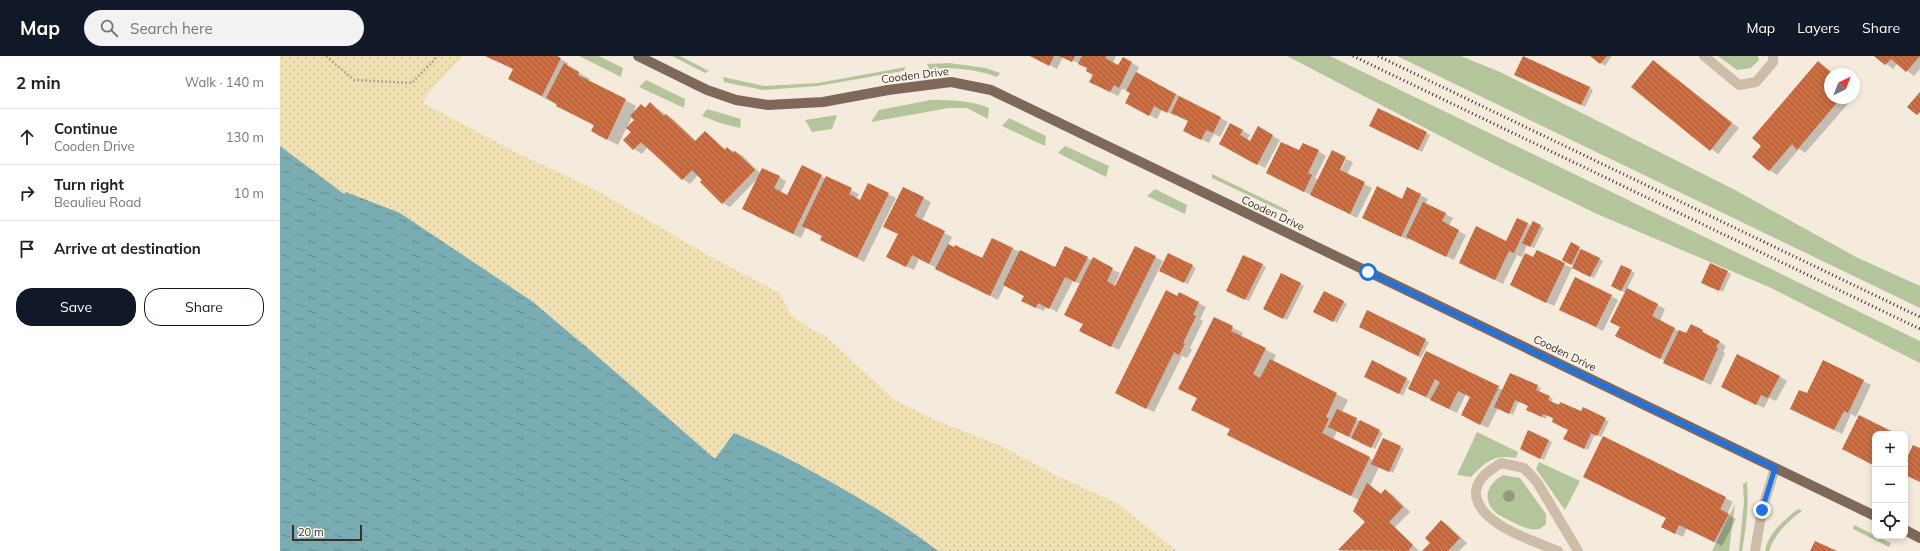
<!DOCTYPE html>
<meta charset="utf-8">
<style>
:root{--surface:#fff;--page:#f2f2f2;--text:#222;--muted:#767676;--line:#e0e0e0;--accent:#111827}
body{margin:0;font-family:Mulish,sans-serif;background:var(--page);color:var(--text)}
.controls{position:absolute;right:12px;bottom:12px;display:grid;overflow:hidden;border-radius:8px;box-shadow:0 2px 6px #0003}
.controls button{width:36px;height:36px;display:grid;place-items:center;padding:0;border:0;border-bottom:1px solid var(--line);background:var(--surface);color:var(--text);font:20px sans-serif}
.compass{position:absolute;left:1544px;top:12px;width:36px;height:36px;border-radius:50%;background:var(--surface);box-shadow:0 2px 6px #0003;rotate:43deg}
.scale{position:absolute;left:12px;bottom:10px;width:70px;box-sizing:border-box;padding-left:4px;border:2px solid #3a2f29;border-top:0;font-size:11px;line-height:14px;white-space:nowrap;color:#3a2f29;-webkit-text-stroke:3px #fbf5ea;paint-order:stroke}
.stop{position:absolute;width:12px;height:12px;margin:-9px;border:3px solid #1a73e8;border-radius:50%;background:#fff}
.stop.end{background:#1a73e8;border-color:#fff;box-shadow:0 1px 4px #0008}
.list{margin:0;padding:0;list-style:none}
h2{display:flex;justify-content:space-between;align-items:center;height:52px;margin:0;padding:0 16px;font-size:17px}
h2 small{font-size:13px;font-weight:400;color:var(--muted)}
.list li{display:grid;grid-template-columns:26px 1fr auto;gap:12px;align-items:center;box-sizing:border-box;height:56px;padding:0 16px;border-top:1px solid var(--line)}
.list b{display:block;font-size:15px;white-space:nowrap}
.list p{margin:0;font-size:13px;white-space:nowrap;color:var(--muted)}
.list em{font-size:13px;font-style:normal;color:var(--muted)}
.actions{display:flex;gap:8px;padding:12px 16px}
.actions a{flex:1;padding:9px 0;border:1px solid var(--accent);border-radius:16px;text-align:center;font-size:14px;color:var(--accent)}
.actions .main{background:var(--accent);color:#fff}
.icon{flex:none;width:22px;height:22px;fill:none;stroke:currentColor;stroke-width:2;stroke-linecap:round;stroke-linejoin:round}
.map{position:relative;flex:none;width:1640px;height:495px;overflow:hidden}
header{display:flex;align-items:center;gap:24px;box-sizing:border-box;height:56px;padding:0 20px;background:var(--accent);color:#fff}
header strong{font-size:19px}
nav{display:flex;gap:22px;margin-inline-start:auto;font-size:14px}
.search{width:280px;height:36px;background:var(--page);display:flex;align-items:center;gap:10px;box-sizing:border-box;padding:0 14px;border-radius:22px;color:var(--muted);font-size:15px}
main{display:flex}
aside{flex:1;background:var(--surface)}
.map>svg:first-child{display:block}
</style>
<header>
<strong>Map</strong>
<div class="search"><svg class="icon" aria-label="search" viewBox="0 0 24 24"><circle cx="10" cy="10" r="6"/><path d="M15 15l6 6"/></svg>Search here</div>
<nav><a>Map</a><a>Layers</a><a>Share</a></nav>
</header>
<main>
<aside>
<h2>2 min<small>Walk · 140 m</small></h2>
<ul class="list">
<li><svg class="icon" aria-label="ahead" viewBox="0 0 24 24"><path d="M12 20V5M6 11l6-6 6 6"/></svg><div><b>Continue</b><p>Cooden Drive</p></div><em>130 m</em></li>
<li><svg class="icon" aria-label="right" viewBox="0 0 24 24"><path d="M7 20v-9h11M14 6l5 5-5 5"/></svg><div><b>Turn right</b><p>Beaulieu Road</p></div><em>10 m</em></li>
<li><svg class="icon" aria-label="arrive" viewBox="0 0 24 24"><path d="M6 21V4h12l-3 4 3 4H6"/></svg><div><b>Arrive at destination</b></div></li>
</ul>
<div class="actions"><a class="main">Save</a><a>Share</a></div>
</aside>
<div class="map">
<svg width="1640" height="495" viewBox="0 0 1640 495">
<defs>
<pattern id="sand-dots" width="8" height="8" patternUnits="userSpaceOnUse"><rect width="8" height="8" fill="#f1e1b2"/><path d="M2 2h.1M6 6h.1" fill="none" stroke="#cfc199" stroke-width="1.8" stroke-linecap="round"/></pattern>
<pattern id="water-ripples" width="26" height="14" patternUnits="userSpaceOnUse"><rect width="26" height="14" fill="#7aadb3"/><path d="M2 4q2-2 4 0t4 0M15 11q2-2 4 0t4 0" fill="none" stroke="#658d92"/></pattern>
<pattern id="building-back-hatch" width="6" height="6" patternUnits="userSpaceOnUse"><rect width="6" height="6" fill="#ce6e41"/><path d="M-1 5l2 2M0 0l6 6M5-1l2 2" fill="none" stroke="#a85b36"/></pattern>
</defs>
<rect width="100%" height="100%" fill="#f4ebdd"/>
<g fill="#b4c59c">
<path d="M299 0H319L343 12 341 21Z"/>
<path d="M392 0H400L429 15 425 17Z"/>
<path d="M1007 0H1050L1640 285V307L1489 231 1317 158 1218 110Z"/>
<path d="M1117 0H1181L1220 16 1455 134 1576 201 1640 230V252Z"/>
<path d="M1438 0H1478L1479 4 1471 12 1457 14Z"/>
<path d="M669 7 706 12 720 17 717 21C695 13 672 11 649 13L647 8Z"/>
<path d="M626 11 623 15 538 30 483 34 444 26 443 21 484 30 538 27Z"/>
<path d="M366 24 405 43 404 52 359 31Z"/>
<path d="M651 44C671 44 690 44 709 52L708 63 687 52H669L591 66 599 54Z"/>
<path d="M427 53 461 63 460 72 440 67 422 60Z"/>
<path d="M557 59 552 73 532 76 525 64Z"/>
<path d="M729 62 766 80 765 90 722 70Z"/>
<path d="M785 90 829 110 826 121 778 97Z"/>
<path d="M932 118 1009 155 1006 157 932 122Z"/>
<path d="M875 133 907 149 905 158 867 140Z"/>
<path d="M1197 376 1238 396 1236 402C1214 398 1206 405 1191 421L1177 419Z"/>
<path d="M1259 406 1300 425 1285 454 1256 413Z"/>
<path d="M1223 419 1240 422 1266 458V468L1260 473C1257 473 1254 474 1251 473 1245 473 1217 459 1214 455 1201 441 1209 427 1223 419Z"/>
<path d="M1467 426C1469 450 1466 472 1462 495H1459L1464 446 1463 428Z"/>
<path d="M1455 448 1449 495H1432Z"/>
<path d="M1518 453 1522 455C1506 467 1496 477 1489 495H1485C1489 476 1504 464 1518 453Z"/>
<path d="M1574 469 1611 487 1609 491 1573 473Z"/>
</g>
<path fill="url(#sand-dots)" d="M0 0H183L148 37 143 47 235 96 316 134 431 201 500 237 511 259 528 271 544 279 615 344 655 364 719 389 778 420 838 448 897 495H0Z"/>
<path fill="url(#water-ripples)" d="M0 90 64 138 66 136 120 157 253 246 324 306 435 403 454 377C490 392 523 410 558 430 593 450 626 470 658 495H0Z"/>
<g fill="#0003">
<path d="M206 0H275L288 7 287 10 310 23 308 25 356 50 353 58 361 49 366 52 370 48 394 64 416 85 425 77 446 94 447 92 463 100 481 118 499 121 506 125 501 137 508 140 522 111 579 138 576 143 580 145 608 138 616 142 584 206 549 188 543 180 526 171 521 182 471 157 478 122 450 151 443 147 418 119 410 128 403 123 368 90 362 98 354 93 344 84 352 76 355 64 352 61 338 89 323 81 315 70 237 27 234 13Z"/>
<path d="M752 0H836L833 7 839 11 843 2 859 11 856 17 948 66 940 81 934 78 929 87 912 79 909 65 896 58 895 60 882 53 877 63 846 47 852 37 847 34 842 33 838 40 818 30 814 19 808 13 801 8 783 1 777 13Z"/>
<path d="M1312 0H1332L1325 10Z"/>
<path d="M1596 0H1640V13L1634 20 1618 7 1613 13Z"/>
<path d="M1373 5 1459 72 1438 98 1352 31Z"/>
<path d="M1538 6 1554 18H1550V42H1573L1525 97 1519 93 1497 119 1489 114 1483 90Z"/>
<path d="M1239 20 1309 32 1313 34 1305 51Z"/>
<path d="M1098 53 1150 79 1142 96 1094 72Z"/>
<path d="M951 68 970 79 967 84 971 86 978 72 1000 84 985 112 940 88Z"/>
<path d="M1038 95 1046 100 1035 122 1039 124 1059 119 1066 103 1073 106 1067 119 1092 132 1077 162 995 121 1020 96Z"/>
<path d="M624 132 651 146 642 165 672 181 668 189 702 204 712 183 775 212 807 202 840 217 834 230 836 231 875 201 883 205 839 294 808 279 804 268 793 263 801 228 793 225 777 256 766 250 764 255 750 249 745 240 725 229 718 244 639 203 634 214 615 205Z"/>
<path d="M1128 133 1148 143 1146 148 1173 162 1169 170 1186 179 1174 204 1129 182 1128 184 1091 166 1123 144Z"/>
<path d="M1238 163 1252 170H1260L1264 172 1254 192 1247 189 1242 201 1237 199 1223 228 1187 211 1227 186Z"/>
<path d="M1291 188 1323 205 1314 222 1297 214 1294 210 1287 206Z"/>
<path d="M1257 195 1292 212 1274 250 1231 229 1254 203Z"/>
<path d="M982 209 986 211 969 245 950 236Z"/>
<path d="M912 210 916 212 908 228 884 216Z"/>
<path d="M1351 215 1355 217 1347 233 1385 253 1380 265 1406 279 1422 275 1446 290 1443 296 1445 297 1431 329 1392 310 1385 305 1344 284 1341 271 1346 237 1332 230Z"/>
<path d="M1448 216 1451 218 1443 236 1426 228Z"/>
<path d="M1020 228 1024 230 1007 264 988 255Z"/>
<path d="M1044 236 1067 248 1057 267 1035 255Z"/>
<path d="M1331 240 1338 244 1323 275 1288 257Z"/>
<path d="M918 247 926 251 920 263 923 265 910 292 912 294 907 302 902 300 874 356 843 341Z"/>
<path d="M1088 256 1149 286 1141 302 1084 273Z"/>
<path d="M934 262 963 277 961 281 996 299 993 306 1068 344 1062 356 1103 377 1095 393 1057 375 1053 384 1093 404 1120 391 1124 393 1113 417 1099 411 1090 430 1102 438 1105 435 1113 439 1130 456 1115 471 1139 495H1061L1059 494 1086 466 1079 444 959 385 948 379 951 373 923 360 918 342 900 333Z"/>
<path d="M1147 296 1223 334 1257 330 1261 332 1259 336 1273 343 1271 346 1329 365 1321 381 1315 378 1308 394 1288 385 1289 374 1274 362 1267 359 1266 363 1251 356 1249 350 1239 345 1233 359 1218 352 1208 372 1189 363 1191 341 1186 338 1177 357 1137 337Z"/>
<path d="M1093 305 1130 325 1123 340 1089 322Z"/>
<path d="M1499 320 1507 325 1496 345 1489 342 1484 352 1449 335Z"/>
<path d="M1583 325 1591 329 1576 361 1571 358 1562 378 1519 357 1527 339Z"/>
<path d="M1580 360 1615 378H1595V409L1571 397Z"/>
<path d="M1324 381 1453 446 1447 458 1456 463 1442 490 1407 472 1403 481 1390 475 1387 462Z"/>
<path d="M1268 384 1272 386 1264 404 1244 395Z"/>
<path d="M1162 465 1169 470 1187 487 1179 495H1144L1151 487Z"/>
</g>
<g fill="url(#building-back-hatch)">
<path d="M205 0H277L281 2 262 40 228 23 233 13Z"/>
<path d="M750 0H774L769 10Z"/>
<path d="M779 0H795L792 6Z"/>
<path d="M802 0H827L825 2 838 9 843 1 852 6 839 32 834 29 830 36 809 26 813 19 806 15 807 12 798 8Z"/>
<path d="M1243 0 1310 31 1301 49 1234 19Z"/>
<path d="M1310 0H1327L1320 8Z"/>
<path d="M1594 0H1640L1626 16 1611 3 1605 9Z"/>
<path d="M1373 4 1452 67 1430 95 1351 31Z"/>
<path d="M1538 5 1553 18H1550V42H1561L1517 94 1512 88 1489 115 1472 101 1481 90 1472 82Z"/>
<path d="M284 7 299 16 298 19 346 43 327 84 311 75 314 69 276 50 277 48 266 42Z"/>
<path d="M856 16 896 38 887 57 874 50 869 60 845 47 850 37 846 35Z"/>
<path d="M1640 36V56L1637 59 1627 51Z"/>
<path d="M899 40 941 61 933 77 926 74 921 84 903 75 908 65 891 57Z"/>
<path d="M370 46 384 60 386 58 415 85 425 75 445 94 447 91 453 97 455 95 475 114 442 148 420 126 422 124 412 114 402 124 361 86 353 94 343 84 351 76 346 72 354 64 350 60 361 48 365 52Z"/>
<path d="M1098 52 1147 76 1138 94 1089 70Z"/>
<path d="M950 67 963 74 960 79 970 85 978 70 993 79 977 109 939 88Z"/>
<path d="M1001 86 1019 94 1023 87 1039 94 1028 117 1032 119 1024 136 986 117Z"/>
<path d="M1052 94 1066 101 1060 114 1085 126 1070 158 1030 139Z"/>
<path d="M522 109 542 119 513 178 462 153 482 112 500 120 494 132 507 139Z"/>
<path d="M546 120 572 132 569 138 580 144 588 127 609 137 577 202 540 184 542 180 522 170Z"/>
<path d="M1097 130 1122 143 1127 131 1141 138 1121 181 1082 162Z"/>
<path d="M623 131 644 141 635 160 665 175 649 208 632 199 626 211 606 201 618 178 603 171Z"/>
<path d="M1143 146 1166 157 1162 165 1179 174 1166 201 1126 181Z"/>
<path d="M1237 162 1248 167 1234 197 1229 195 1215 224 1179 207 1196 170 1226 185Z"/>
<path d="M1253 165 1261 169 1250 191 1242 187Z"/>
<path d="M712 182 733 192 710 240 655 213 668 188 674 191 675 189 702 202Z"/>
<path d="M1291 186 1300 191 1291 209 1282 204Z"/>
<path d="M785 190 808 201 795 226 785 221 769 253 758 247 756 252 741 245 744 240 723 229 740 194 775 211Z"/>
<path d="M855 190 876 200 831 291 799 275 803 268 784 259 813 201 833 212 827 225 835 230Z"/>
<path d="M1301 193 1320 202 1310 221 1292 212Z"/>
<path d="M1257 194 1285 207 1266 247 1230 229 1245 197 1253 201Z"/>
<path d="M888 197 913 209 904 227 879 215Z"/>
<path d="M963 199 983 208 965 244 946 235Z"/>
<path d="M1430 207 1448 215 1439 235 1421 227Z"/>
<path d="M1341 209 1352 214 1341 235 1331 230Z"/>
<path d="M1001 217 1021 227 1003 263 983 253Z"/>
<path d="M1295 221 1332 239 1316 271 1279 254Z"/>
<path d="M1347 232 1378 248 1372 260 1395 272 1380 303 1335 280 1340 271 1330 266Z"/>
<path d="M886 234 897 240 899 236 919 246 913 259 916 260 903 287 905 288 899 299 894 296 866 353 835 337Z"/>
<path d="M1044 235 1064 245 1053 266 1033 256Z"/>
<path d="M1087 254 1146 283 1138 300 1079 271Z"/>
<path d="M934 261 953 270 951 275 986 292 973 318 980 322 990 303 1057 337 1046 361 1049 363 1042 377 1090 401 1071 440 947 379 950 373 911 354 917 342 898 333Z"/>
<path d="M1411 268 1423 274 1422 276 1440 285 1436 291 1438 292 1423 325 1383 307 1399 274 1406 277Z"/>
<path d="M1146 295 1219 330 1200 369 1181 359 1190 341 1178 335 1169 353 1150 344 1160 326 1155 323 1146 341 1128 333Z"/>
<path d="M1457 298 1500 320 1488 342 1481 339 1476 349 1441 331Z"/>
<path d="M1092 304 1127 322 1119 338 1084 321Z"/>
<path d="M1543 304 1584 324 1568 357 1564 355 1554 374 1510 353 1519 334 1527 337Z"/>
<path d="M1230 317 1258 329 1256 334 1270 340 1268 344 1279 349 1280 346 1301 355 1303 351 1326 362 1317 380 1311 377 1304 393 1283 383 1288 374 1272 366 1273 362 1263 358 1262 361 1246 354 1248 350 1235 344 1229 358 1214 351Z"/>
<path d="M1057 353 1077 362 1069 381 1048 371Z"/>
<path d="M1579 359 1617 378H1595L1593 409 1562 393Z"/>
<path d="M1080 364 1100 374 1091 392 1071 382Z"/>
<path d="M1248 374 1269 384 1260 403 1240 393Z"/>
<path d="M1323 380 1446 441 1440 453 1449 458 1434 486 1399 469 1395 478 1381 471 1386 462 1303 421Z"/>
<path d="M1103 382 1121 390 1109 416 1091 408Z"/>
<path d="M1633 389 1640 392V426L1625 419V406Z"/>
<path d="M1087 427 1101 438 1105 433 1123 451 1109 466 1133 489 1128 495 1058 494 1085 466 1073 455Z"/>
<path d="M1161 464 1180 482 1168 495H1142L1150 487 1145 482Z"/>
<path d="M1535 485 1557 495H1530Z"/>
</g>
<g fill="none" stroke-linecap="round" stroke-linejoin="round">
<path stroke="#b9a692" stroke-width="2.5" stroke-dasharray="2 2" stroke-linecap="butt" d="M46 0 74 24 132 27 158 0"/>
<g stroke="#cdbca8" stroke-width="10">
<path d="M1424 0 1459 29 1476 26 1493 6V0"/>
<path d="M1278 495C1254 485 1194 467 1196 435 1198 421 1210 414 1221 407L1244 412 1257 426 1298 495"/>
<path d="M1475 495 1482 454 1495 412"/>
</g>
<g stroke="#7d6859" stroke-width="10">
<path d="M358 0 427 34 456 44 488 49 543 46 608 34 671 26 711 34 1595 460"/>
<path d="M1625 474 1640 482"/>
</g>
<g stroke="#3a2f29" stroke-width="3" stroke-dasharray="1 3" stroke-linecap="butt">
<path d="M1073 0 1640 273"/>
<path d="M1098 0 1640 261"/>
</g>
</g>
<circle fill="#949b7b" cx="1229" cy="440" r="6"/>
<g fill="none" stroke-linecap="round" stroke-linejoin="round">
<path stroke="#1a73e8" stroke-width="5" d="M1088 216 1495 412 1482 454"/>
</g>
<g text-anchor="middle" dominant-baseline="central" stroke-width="3" stroke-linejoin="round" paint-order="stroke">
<g font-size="11" fill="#3a2f29" stroke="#fbf5ea">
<text transform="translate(635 19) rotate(-7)">Cooden Drive</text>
<text transform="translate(993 157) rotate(25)">Cooden Drive</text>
<text transform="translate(1285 297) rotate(26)">Cooden Drive</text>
</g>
</g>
</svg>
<div class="controls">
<button>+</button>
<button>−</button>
<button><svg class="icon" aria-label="locate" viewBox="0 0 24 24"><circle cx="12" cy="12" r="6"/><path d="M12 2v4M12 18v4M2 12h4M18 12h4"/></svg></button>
</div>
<svg class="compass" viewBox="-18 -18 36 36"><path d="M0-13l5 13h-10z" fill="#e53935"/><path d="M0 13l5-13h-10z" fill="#767676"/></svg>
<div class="scale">20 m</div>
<div class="stop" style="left:1088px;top:216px"></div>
<div class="stop end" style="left:1482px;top:454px"></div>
</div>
</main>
